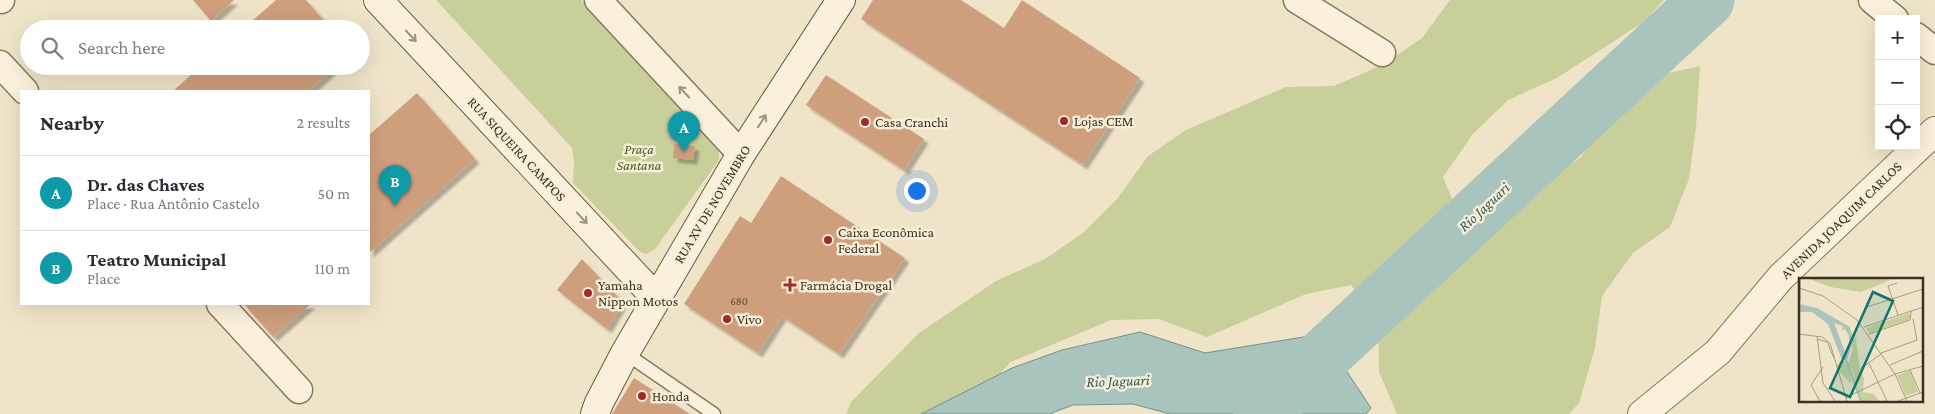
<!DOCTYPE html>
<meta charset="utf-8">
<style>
:root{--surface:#fff;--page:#f7f7f7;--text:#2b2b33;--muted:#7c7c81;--line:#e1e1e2;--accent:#9e2a2b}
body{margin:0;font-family:"Crimson Pro",serif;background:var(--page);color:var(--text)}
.controls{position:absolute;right:15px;top:15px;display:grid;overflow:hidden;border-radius:0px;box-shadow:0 5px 20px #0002}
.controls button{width:45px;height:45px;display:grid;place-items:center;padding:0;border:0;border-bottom:1px solid var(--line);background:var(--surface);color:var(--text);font:25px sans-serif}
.you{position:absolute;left:916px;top:190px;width:18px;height:18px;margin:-12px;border:4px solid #fff;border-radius:50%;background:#1a73e8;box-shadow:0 0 0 8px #1a73e833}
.badge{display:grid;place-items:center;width:32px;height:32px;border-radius:50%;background:var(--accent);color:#fff;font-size:16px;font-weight:700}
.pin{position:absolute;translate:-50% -41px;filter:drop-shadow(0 1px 2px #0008)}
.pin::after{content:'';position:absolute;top:26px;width:18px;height:15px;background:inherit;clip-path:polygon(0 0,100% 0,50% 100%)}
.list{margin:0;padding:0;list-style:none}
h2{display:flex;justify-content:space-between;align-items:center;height:65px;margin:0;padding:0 20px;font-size:21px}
h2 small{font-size:16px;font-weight:400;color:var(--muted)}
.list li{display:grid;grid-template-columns:32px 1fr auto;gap:15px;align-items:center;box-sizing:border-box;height:75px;padding:0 20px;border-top:1px solid var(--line)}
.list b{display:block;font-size:19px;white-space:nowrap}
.list p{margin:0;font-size:16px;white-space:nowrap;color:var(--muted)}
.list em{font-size:16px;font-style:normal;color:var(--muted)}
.icon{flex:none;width:28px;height:28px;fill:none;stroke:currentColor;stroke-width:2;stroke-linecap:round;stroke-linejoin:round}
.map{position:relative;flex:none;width:1935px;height:414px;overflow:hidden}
.search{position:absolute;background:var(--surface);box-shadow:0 5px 20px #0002;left:20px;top:20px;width:350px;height:55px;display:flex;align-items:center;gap:12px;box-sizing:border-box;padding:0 18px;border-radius:28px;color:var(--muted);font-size:19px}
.panel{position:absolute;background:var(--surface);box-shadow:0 5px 20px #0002;left:20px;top:90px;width:350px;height:215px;border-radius:0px}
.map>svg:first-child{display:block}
</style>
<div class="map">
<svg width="1935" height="414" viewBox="0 0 1935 414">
<defs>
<filter id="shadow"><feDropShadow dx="4.5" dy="4.5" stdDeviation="1" flood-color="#0004"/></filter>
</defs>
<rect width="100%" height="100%" fill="#f0e4c8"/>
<g fill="#c9cf9b">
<path d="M436 0H581L719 149V160L655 249 646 254 640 252 573 183 574 161 572 148Z"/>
<path d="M1450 0H1664L1642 23 1557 78 1508 100 1473 134 1443 177 1464 227 1509 217 1544 183 1581 157 1612 114 1655 76 1700 66 1696 127 1689 179 1670 227 1633 253 1602 296 1595 348 1579 403 1569 414H1397L1379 372 1378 323 1351 285 1306 294 1207 337 1159 319 1111 320 1011 362 977 397 937 414H846L851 402 919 333 996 281 1045 259 1083 233 1117 199 1148 156 1186 130 1286 87 1334 86 1384 64 1422 38Z"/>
</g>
<path fill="#a9c4bc" stroke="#6f938a" d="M1140 332 1205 353 1322 334 1371 408 1366 414H1170L1133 404 1073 405 1049 414H921L1012 368 1062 350Z"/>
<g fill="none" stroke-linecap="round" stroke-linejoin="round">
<path stroke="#a9c4bc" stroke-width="55" d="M1261 414 1707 0"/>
</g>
<g fill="#cf9f7d" filter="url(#shadow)">
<path d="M193 0H234L211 21Z"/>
<path d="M276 0H306L331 29H243Z"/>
<path d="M873 0H961L1004 28 1022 0 1140 78 1083 165 861 19Z"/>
<path d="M201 66H336L309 91H173Z"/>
<path d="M826 75 924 139 904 170 806 105Z"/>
<path d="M417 93 475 159 369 253V135Z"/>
<path d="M674 144 695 146 693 160 673 158Z"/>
<path d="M781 176 905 258 839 354 782 316 758 353 684 304 740 216 751 223Z"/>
<path d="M582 259 617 296 621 306 607 329 557 290Z"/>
<path d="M244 304H311L273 337Z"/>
<path d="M634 378 690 414H612Z"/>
</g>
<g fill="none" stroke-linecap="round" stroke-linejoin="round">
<defs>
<path id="service" d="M625 353 714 414"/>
<g id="minor">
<path d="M0 0H1"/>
<path d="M598 0 741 154"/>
<path d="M1297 0 1382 53"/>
<path d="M1872 0 1895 19"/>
<path d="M1916 36 1935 51"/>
<path d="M0 64 25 91"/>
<path d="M220 304 299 390"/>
</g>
<path id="tertiary" d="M1642 414 1718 352 1781 277 1935 131"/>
<g id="secondary">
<path d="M378 0 656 298"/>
<path d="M595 414 599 403 625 353 741 154 841 0"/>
</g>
</defs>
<use href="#service" stroke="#8d765c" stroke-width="15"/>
<use href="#minor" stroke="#8d765c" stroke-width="29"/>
<use href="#tertiary" stroke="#8d765c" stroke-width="30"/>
<use href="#secondary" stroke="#6f573f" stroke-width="30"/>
<use href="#service" stroke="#faf1dc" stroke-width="12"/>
<use href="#minor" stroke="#faf1dc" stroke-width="26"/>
<use href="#tertiary" stroke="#faf1dc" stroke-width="28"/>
<use href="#secondary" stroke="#faf1dc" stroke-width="28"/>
</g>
<defs><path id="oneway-shaft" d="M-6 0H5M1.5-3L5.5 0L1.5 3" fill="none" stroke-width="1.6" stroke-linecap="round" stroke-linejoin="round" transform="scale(1.25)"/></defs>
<g stroke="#9c907e">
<use href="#oneway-shaft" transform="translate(411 36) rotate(47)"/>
<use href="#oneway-shaft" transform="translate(684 92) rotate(-133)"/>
<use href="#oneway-shaft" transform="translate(762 121) rotate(-57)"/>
<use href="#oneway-shaft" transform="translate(582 218) rotate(47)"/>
</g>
<g fill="#9e2a2b" stroke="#f7eed8" stroke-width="2">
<circle cx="1064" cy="121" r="5"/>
<circle cx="865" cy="122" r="5"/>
<circle cx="828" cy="240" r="5"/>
<path d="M787.5 277.5h5v5h5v5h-5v5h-5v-5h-5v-5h5z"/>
<circle cx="588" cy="293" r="5"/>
<circle cx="727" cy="319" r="5"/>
<circle cx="642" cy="396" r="5"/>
</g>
<g text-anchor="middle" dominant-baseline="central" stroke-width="5" stroke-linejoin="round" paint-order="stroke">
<g font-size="11" fill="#624a37">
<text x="739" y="301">680</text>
</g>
<g font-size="14" fill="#3d2e20" stroke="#f7eed8" text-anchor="start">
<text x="1074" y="121">Lojas CEM</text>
<text x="875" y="122">Casa Cranchi</text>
<text x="838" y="232">Caixa Econômica<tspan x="838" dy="16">Federal</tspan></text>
<text x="598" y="285">Yamaha<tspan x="598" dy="16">Nippon Motos</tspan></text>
<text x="800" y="285">Farmácia Drogal</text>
<text x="737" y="319">Vivo</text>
<text x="652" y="396">Honda</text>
</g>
<g font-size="14" fill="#3d2e20" stroke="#f7eed8">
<text transform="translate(517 149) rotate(47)">RUA SIQUEIRA CAMPOS</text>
<text transform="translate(712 204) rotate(-59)">RUA XV DE NOVEMBRO</text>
<text transform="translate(1841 220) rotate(-44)">AVENIDA JOAQUIM CARLOS</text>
</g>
<g font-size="14" font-style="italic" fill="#4d5a26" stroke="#f7eed8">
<text x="639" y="149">Praça<tspan x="639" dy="16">Santana</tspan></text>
</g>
<g font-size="15" font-style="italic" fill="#2f5d5a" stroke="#f7eed8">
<text transform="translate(1484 207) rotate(-43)">Rio Jaguari</text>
<text transform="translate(1118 381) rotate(-2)">Rio Jaguari</text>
</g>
</g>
<g transform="translate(1799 278)">
<rect width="124" height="124" fill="#f0e4c8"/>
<path d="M8 0H80L91 2 62 14 31 9ZM110 35 112 41 70 55 67 50ZM43 45 50 50 57 61 61 93 65 100 64 114 75 116 80 123H63L53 91 50 93 53 106 39 93 38 87 42 83 50 84 54 71 47 50 43 53ZM111 93 119 114 107 118 98 97Z" fill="#c9cf9b"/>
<path d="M0 26 18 30 51 49 53 65 48 81 43 82 29 46 13 34H0ZM35 45 44 48 50 57V67L46 74Z" fill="#a9c4bc" fill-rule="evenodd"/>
<path fill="none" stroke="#a9c4bc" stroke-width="2.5" d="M46 79 62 123"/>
<path fill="none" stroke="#a89b85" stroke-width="1" d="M1 0V22M98 5 89 8 99 37M0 10 24 18 58 42 96 96 124 88M68 29 124 11M65 49 124 29M0 56 23 59 31 65 48 123M70 56 111 42 112 33M18 58 24 105 36 123M18 61 28 64 35 80M82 75 118 62 114 41M70 85 88 123M91 87 124 73M61 91 82 76M111 92 121 115M46 120 96 96 108 123M21 123 12 107 24 89M99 123 124 114"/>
<path fill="#0f766e" fill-opacity="0.15" stroke="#0f766e" stroke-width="2.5" d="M74 14 94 23 51 119 31 110Z"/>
<rect width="124" height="124" fill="none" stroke="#3d2e20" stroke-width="2.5"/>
</g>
</svg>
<div class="controls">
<button>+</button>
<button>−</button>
<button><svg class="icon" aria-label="locate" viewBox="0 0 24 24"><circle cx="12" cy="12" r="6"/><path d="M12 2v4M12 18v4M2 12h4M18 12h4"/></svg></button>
</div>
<div class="you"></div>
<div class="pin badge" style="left:684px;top:152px;background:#0f9aa8">A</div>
<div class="pin badge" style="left:395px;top:206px;background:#0f9aa8">B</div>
<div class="search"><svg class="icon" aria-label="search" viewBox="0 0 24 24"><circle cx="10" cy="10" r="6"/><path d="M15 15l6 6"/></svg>Search here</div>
<section class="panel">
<h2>Nearby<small>2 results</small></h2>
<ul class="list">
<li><span class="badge" style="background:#0f9aa8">A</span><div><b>Dr. das Chaves</b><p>Place · Rua Antônio Castelo</p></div><em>50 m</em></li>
<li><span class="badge" style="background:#0f9aa8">B</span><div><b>Teatro Municipal</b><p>Place</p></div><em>110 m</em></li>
</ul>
</section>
</div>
